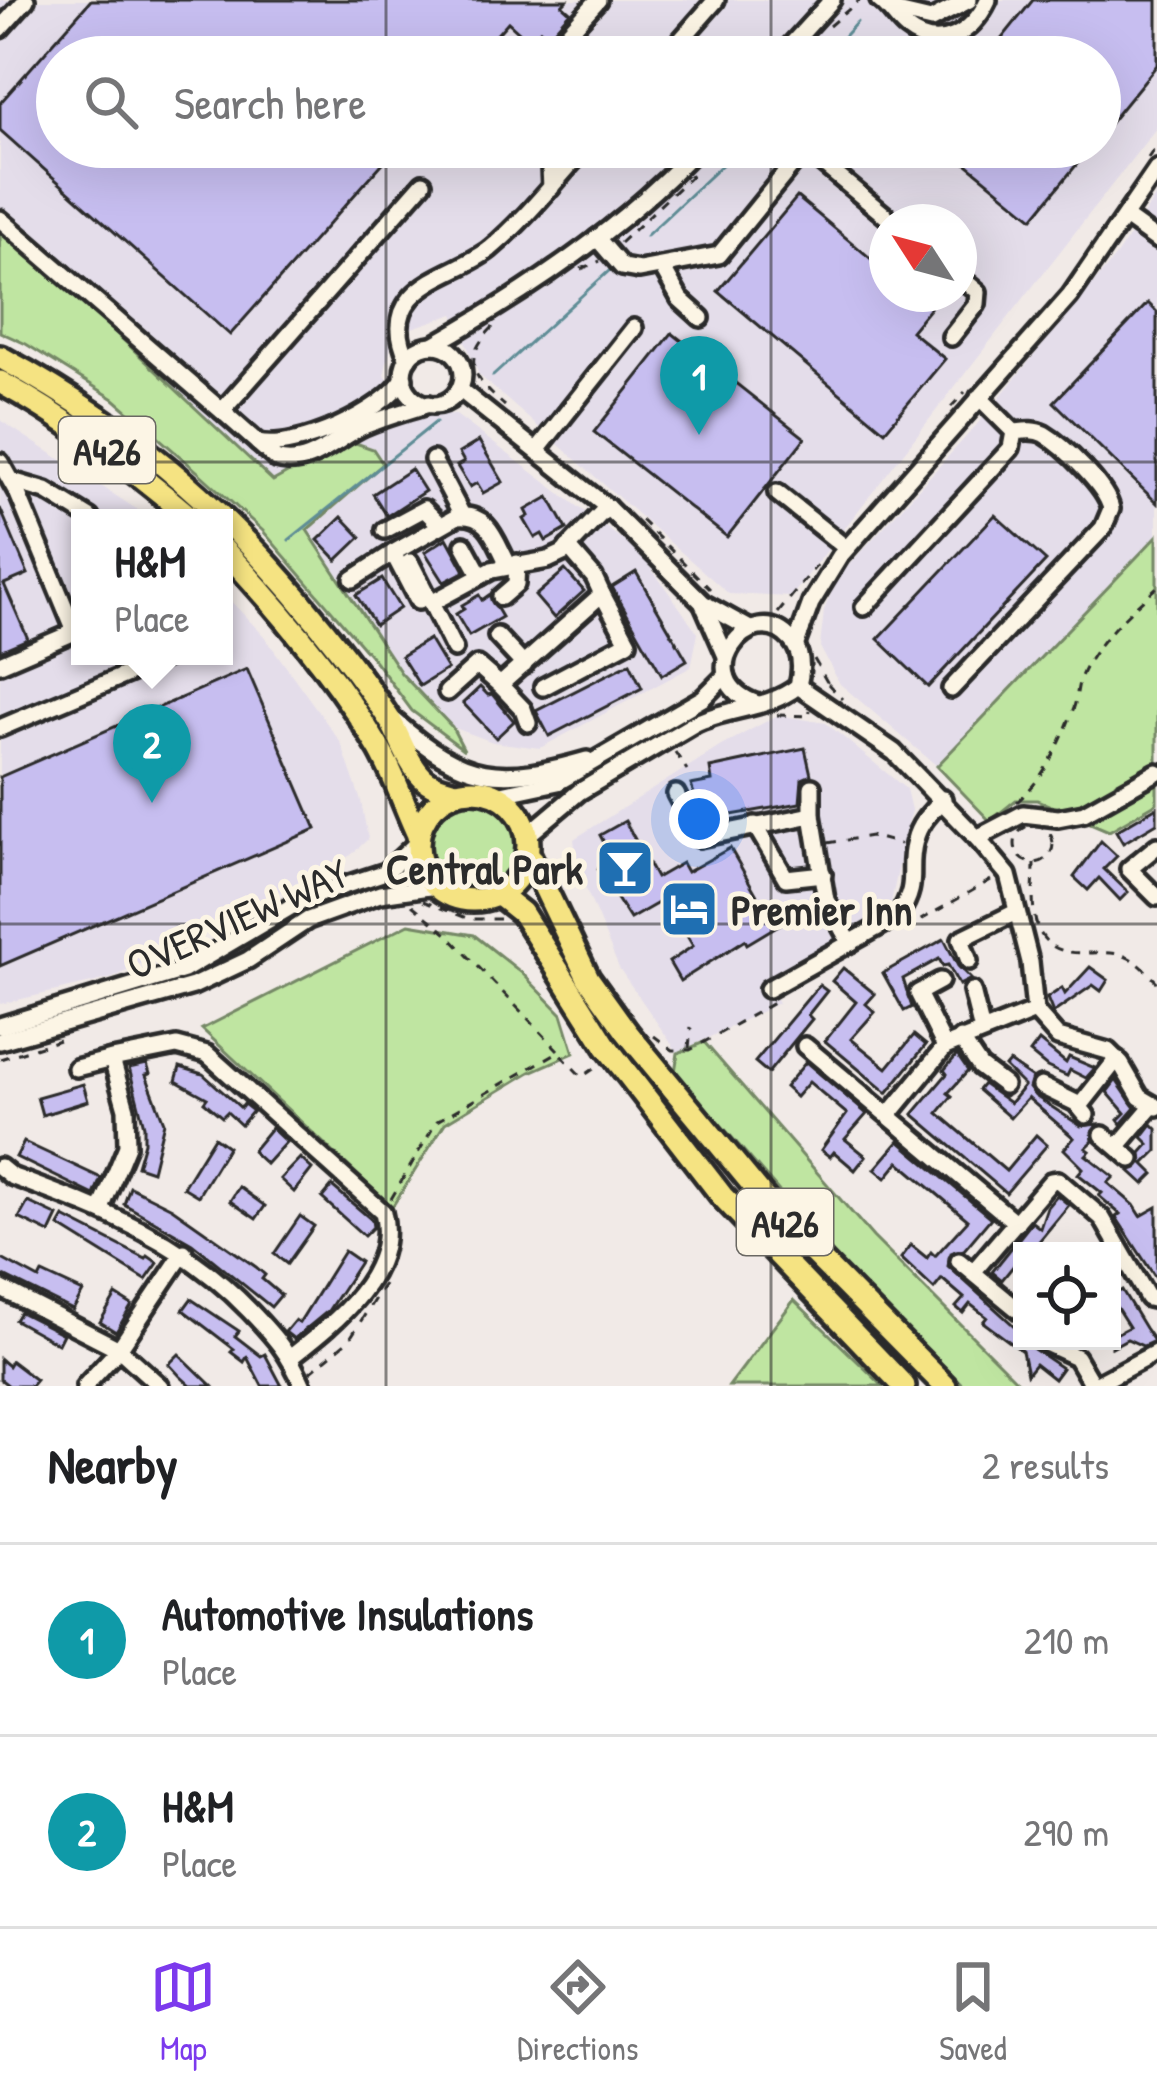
<!DOCTYPE html>
<style>
:root{--surface:#fff;--page:#f2f2f2;--text:#202124;--muted:#757577;--line:#e0e0e0;--accent:#7c3aed}
body{margin:0;font-family:"Patrick Hand",sans-serif;background:var(--page);color:var(--text)}
.controls{position:absolute;right:36px;bottom:36px;display:grid;overflow:hidden;border-radius:0px;box-shadow:0 12px 48px #0002}
.controls button{width:108px;height:108px;display:grid;place-items:center;padding:0;border:0;border-bottom:3px solid var(--line);background:var(--surface);color:var(--text);font:60px sans-serif}
.compass{position:absolute;left:869px;top:204px;width:108px;height:108px;border-radius:50%;background:var(--surface);box-shadow:0 12px 48px #0002;rotate:306deg}
.you{position:absolute;left:699px;top:819px;width:42px;height:42px;margin:-30px;border:9px solid #fff;border-radius:50%;background:#1a73e8;box-shadow:0 0 0 18px #1a73e833}
.badge{display:grid;place-items:center;width:78px;height:78px;border-radius:50%;background:var(--accent);color:#fff;font-size:39px;font-weight:700}
.pin{position:absolute;translate:-50% -99px;filter:drop-shadow(0 3px 6px #0008)}
.pin::after{content:'';position:absolute;top:63px;width:42px;height:36px;background:inherit;clip-path:polygon(0 0,100% 0,50% 100%)}
.popup{position:absolute;left:71px;top:509px;width:162px;height:156px;box-sizing:border-box;display:grid;place-content:center;border-radius:0px;background:var(--surface);filter:drop-shadow(0 3px 9px #0005);font-size:39px;white-space:nowrap;color:var(--muted)}
.popup b{font-size:45px;color:var(--text)}
.popup::after{content:'';position:absolute;left:50%;top:100%;margin-left:-24px;border:24px solid transparent;border-top-color:var(--surface)}
.list{margin:0;padding:0;list-style:none}
h2{display:flex;justify-content:space-between;align-items:center;height:156px;margin:0;padding:0 48px;font-size:51px}
h2 small{font-size:39px;font-weight:400;color:var(--muted)}
.list li{display:grid;grid-template-columns:78px 1fr auto;gap:36px;align-items:center;box-sizing:border-box;height:192px;padding:0 48px;border-top:3px solid var(--line)}
.list b{display:block;font-size:45px;white-space:nowrap}
.list p{margin:0;font-size:39px;white-space:nowrap;color:var(--muted)}
.list em{font-size:39px;font-style:normal;color:var(--muted)}
.icon{flex:none;width:66px;height:66px;fill:none;stroke:currentColor;stroke-width:2;stroke-linecap:round;stroke-linejoin:round}
.map{position:relative;flex:none;width:1157px;height:1386px;overflow:hidden}
.search{position:absolute;background:var(--surface);box-shadow:0 12px 48px #0002;left:36px;right:36px;top:36px;height:132px;display:flex;align-items:center;gap:30px;box-sizing:border-box;padding:0 42px;border-radius:66px;color:var(--muted);font-size:45px}
.sheet{height:540px;background:var(--surface)}
nav{display:flex;justify-content:space-around;align-items:center;box-sizing:border-box;height:168px;border-top:3px solid var(--line);background:var(--surface);font-size:33px;color:var(--muted)}
nav a{display:grid;justify-items:center;gap:6px}
nav .on{color:var(--accent)}
.map>svg:first-child{display:block}
</style>
<div class="map">
<svg width="1157" height="1386" viewBox="0 0 1157 1386">
<rect width="100%" height="100%" fill="#f1eae7"/>
<filter id="ink" filterUnits="userSpaceOnUse"><feTurbulence type="fractalNoise" baseFrequency=".00833" numOctaves="2"/><feDisplacementMap in="SourceGraphic" scale="24" xChannelSelector="R" yChannelSelector="G"/><feConvolveMatrix kernelMatrix="1 2 1 2 8 2 1 2 1" color-interpolation-filters="sRGB"/></filter>
<g filter="url(#ink)">
<g fill="#e4ddea" fill-rule="evenodd">
<path d="M0 0H1157V127L791 597 729 594 479 375 454 314 394 334 384 375 418 410 456 415 640 553 698 633 691 667 540 748 493 742 452 727 401 673 306 529 0 224ZM57 57H1100V147H57ZM887 222H959V294H887Z"/>
<path d="M1157 194V536L937 766 840 684 820 647 824 610 838 577 974 428 1116 256Z"/>
<path d="M0 420 150 518H80V656H224V594L264 636 341 743 361 801 368 839 351 855 113 978 0 1004Z"/>
<path d="M778 715 826 723 906 789 911 810 890 907 767 980 778 1003 678 1053 619 968 578 870 574 839 721 746Z"/>
</g>
<g fill="#bfe5a1" stroke="#758866" stroke-width="3">
<path d="M0 224 273 481 347 440 373 449 383 464 307 530 401 673 452 727 464 750 412 711 375 661 263 531 197 471 114 399 26 344 0 332Z"/>
<path d="M1157 536V803L1109 831 1037 800H1016L990 821 937 766Z"/>
<circle cx="473" cy="846" r="45"/>
<path d="M409 924 474 935 522 973 562 1014 574 1053 530 1072 445 1123 392 1207 202 1029Z"/>
<path d="M704 1042 873 1237 1022 1386H964L858 1282 675 1072 678 1053Z"/>
<path d="M794 1300 883 1386H729Z"/>
</g>
<g fill="none" stroke-linecap="round" stroke-linejoin="round">
<g stroke="#5e8d96" stroke-width="3">
<path d="M825 57 857 22"/>
<path d="M646 236 741 147"/>
<path d="M493 376 610 270"/>
<path d="M289 540 436 422"/>
</g>
</g>
<g fill="#c7bef0" stroke="#2b2b2b" stroke-width="3">
<path d="M91 0H567L562 5 570 12 548 37 540 30 530 42 508 22 477 57H57V147H397L230 335 0 130V103Z"/>
<path d="M1033 0H1157V65L1100 135V57H987Z"/>
<path d="M946 147H1091L1033 218Z"/>
<path d="M797 197 887 272V294H913L930 308 911 331 945 359 885 431 718 291Z"/>
<path d="M1148 303 1157 312V503L1054 402Z"/>
<path d="M672 333 805 438 727 537 594 432Z"/>
<path d="M479 441 503 482 483 493 477 483 470 487 457 466 464 462 459 453Z"/>
<path d="M411 469 425 491 387 516 373 494Z"/>
<path d="M549 497 567 529 546 541 542 534 535 538 524 519 529 516 526 510Z"/>
<path d="M0 508 28 574 4 584 28 639 0 651Z"/>
<path d="M995 515 1046 561 928 687 878 639Z"/>
<path d="M342 517 361 537 337 560 318 540Z"/>
<path d="M447 538 465 571 444 582 425 552Z"/>
<path d="M565 570 584 591 554 618 535 596Z"/>
<path d="M636 572 687 660 662 675 612 587Z"/>
<path d="M382 579 400 608 375 625 356 595Z"/>
<path d="M479 595 482 600 489 595 502 617 469 636 456 614 464 609 462 605Z"/>
<path d="M429 639 447 669 420 686 401 656Z"/>
<path d="M630 663 642 688 549 736 536 711Z"/>
<path d="M247 669 316 829 0 966V777Z"/>
<path d="M480 687 488 695 492 694 514 721 496 738 463 703Z"/>
<path d="M805 748 811 775 802 779 800 803 703 820 691 785 712 781 710 768Z"/>
<path d="M1157 807V823L1123 843 1116 831Z"/>
<path d="M625 821 656 878 682 863 687 872 730 848 763 906 771 902 782 923 747 944 745 940 680 981 669 962 693 946 665 899 630 919 598 869 610 854 600 835Z"/>
<path d="M1101 841 1117 856 1104 869 1128 892 1120 900 1099 878 1088 890 1074 877Z"/>
<path d="M944 939 958 966 971 979 959 985 948 965 943 966 939 959 903 979 912 1007 904 1011 883 973Z"/>
<path d="M1090 967 1108 980 1101 991 1093 985 1053 1013 1047 998 1062 988 1065 994Z"/>
<path d="M843 968 875 994 866 1004 875 1012 851 1039 887 1068 914 1035 926 1045 887 1093 825 1041 856 1002 832 981Z"/>
<path d="M819 985 827 991 808 1015 812 1019 768 1073 755 1062Z"/>
<path d="M1039 1041 1066 1063 1069 1057 1095 1068 1086 1078 1070 1070 1067 1076 1047 1067 1030 1053Z"/>
<path d="M957 1055 968 1071 948 1093 952 1096 938 1113 1006 1171 1036 1135 1047 1145 1006 1193 913 1114 947 1074 944 1070Z"/>
<path d="M806 1062 867 1114 845 1139 866 1156 855 1170 834 1152 830 1157 821 1150 847 1114 809 1082 796 1097 785 1087Z"/>
<path d="M1009 1062 1032 1078 1029 1088 1035 1096 1081 1126 1098 1124 1092 1132 1093 1141 1086 1148 1090 1151 1086 1155 1114 1177 1108 1183 1134 1205 1141 1216 1157 1207V1280L1116 1217 1120 1214 1099 1196 1102 1193 1078 1174 1083 1168 1064 1149 1074 1138 1028 1098 1010 1118 978 1090 983 1084 1010 1103 1024 1086 1005 1067Z"/>
<path d="M147 1064 150 1074 146 1075 164 1122 152 1171 137 1166 144 1142V1126L129 1068Z"/>
<path d="M180 1067 203 1074 241 1108 244 1104 253 1111 241 1125 227 1112 222 1117 204 1102 207 1098 176 1081Z"/>
<path d="M1116 1080 1135 1108 1121 1124 1118 1120 1125 1113 1107 1092Z"/>
<path d="M83 1084 88 1101 42 1115 37 1097Z"/>
<path d="M1152 1124 1157 1129V1151L1144 1164 1154 1174 1144 1184 1130 1171 1142 1162 1141 1153 1149 1144 1142 1137Z"/>
<path d="M271 1128 286 1142 266 1164 252 1151Z"/>
<path d="M214 1137 228 1147 198 1196 183 1187Z"/>
<path d="M899 1141 991 1218 964 1250 951 1253 948 1266 1022 1333V1341L1062 1368 1054 1379 1035 1364 1027 1374 1022 1351 983 1322 987 1317 970 1304 963 1313 956 1307 964 1298 942 1279 934 1289 901 1258 911 1245 927 1258 931 1252 935 1256 968 1220 899 1162 886 1178 875 1169Z"/>
<path d="M24 1142 101 1178 94 1195 16 1157Z"/>
<path d="M300 1158 312 1169 294 1192 280 1179Z"/>
<path d="M332 1186 372 1220 373 1227 364 1236 322 1198Z"/>
<path d="M130 1187 172 1208 256 1267 265 1275 262 1279 281 1295 271 1307 192 1243 124 1204Z"/>
<path d="M239 1187 265 1206 256 1219 230 1201Z"/>
<path d="M1057 1195 1069 1205 1031 1251H1022V1271L1014 1265 1002 1280 992 1272 1032 1222 1040 1228 1047 1207Z"/>
<path d="M28 1202 58 1216 50 1233 19 1218Z"/>
<path d="M300 1216 314 1226 287 1264 274 1254Z"/>
<path d="M64 1217 146 1259 148 1256 158 1263 146 1280 59 1226Z"/>
<path d="M344 1251 360 1262 328 1311 294 1339 285 1332 295 1320 299 1323Z"/>
<path d="M0 1258 39 1279 42 1273 83 1292 73 1310 0 1274Z"/>
<path d="M1122 1290 1145 1328 1154 1341 1143 1346 1127 1339 1112 1347V1336L1129 1327 1117 1308 1112 1311V1296Z"/>
<path d="M116 1295 132 1305 116 1332 100 1322Z"/>
<path d="M191 1299 239 1331 235 1336 261 1356 265 1354 282 1386H262L247 1357 244 1362 231 1352 234 1349 183 1310Z"/>
<path d="M20 1312 63 1334 58 1344 15 1320Z"/>
<path d="M179 1354 212 1386H191L180 1376 169 1364Z"/>
<path d="M0 1359 8 1366 11 1361 36 1380 31 1386H9L0 1379Z"/>
</g>
<g fill="none" stroke-linecap="round" stroke-linejoin="round">
<defs>
<g id="minor">
<path d="M879 0C891 9 897 21 907 29 940 55 973 32 988 0"/>
<path d="M893 11 931 20 969 0"/>
<path d="M0 29 26 0"/>
<path d="M546 57 598 0"/>
<path d="M666 57 716 0"/>
<path d="M780 57 832 0"/>
<path d="M549 147 551 188"/>
<path d="M423 183 222 411 276 459C308 470 337 438 364 426 385 417 408 411 429 404"/>
<path d="M1125 217 1157 240"/>
<path d="M0 219 222 411"/>
<path d="M597 238 622 267 639 270 719 255 805 149 893 222"/>
<path d="M662 267 680 299 701 318"/>
<path d="M951 337 977 304 978 292 959 276"/>
<path d="M433 345C527 292 625 227 698 147"/>
<circle cx="433" cy="375" r="30"/>
<path d="M408 359C398 338 395 317 411 298 431 275 466 268 490 249 526 219 555 181 586 147"/>
<path d="M459 389 607 507 703 603 750 629"/>
<path d="M258 443C295 452 385 411 404 378"/>
<path d="M538 449 634 328"/>
<path d="M433 460 462 515"/>
<path d="M0 462 18 494 73 627"/>
<path d="M12 481 46 491 90 518"/>
<path d="M777 493 846 548"/>
<path d="M385 530 424 509 440 525"/>
<path d="M464 545 481 576"/>
<path d="M410 562 431 603"/>
<path d="M353 579 393 553"/>
<path d="M501 597 516 584 517 563"/>
<path d="M418 601 393 553 458 516C489 513 495 540 508 564"/>
<path d="M703 604 726 656"/>
<path d="M864 607 1011 448 1014 432 979 397"/>
<path d="M497 636 524 665"/>
<path d="M796 644 811 603 840 556 1070 296 1157 169"/>
<path d="M454 649 431 603 492 570 548 560 563 553 607 507"/>
<path d="M0 664 70 634 80 623"/>
<path d="M500 685 523 709 528 723"/>
<path d="M798 686 894 752 977 838 1008 875 1030 962 1035 1011 1058 1037 1108 1051 1121 1064 1140 1097 1157 1107"/>
<path d="M543 687 628 642 602 594"/>
<path d="M951 689 1103 528 1111 509C1107 487 1064 446 1044 434 1034 429 1024 431 1014 432"/>
<path d="M447 692 477 665 500 685 602 594 594 577 568 547"/>
<path d="M395 721C464 782 500 785 587 760"/>
<path d="M0 728 170 656"/>
<path d="M812 787V815"/>
<path d="M676 794 699 838 812 815 826 900 850 943"/>
<path d="M497 795 558 782 703 698 726 675"/>
<path d="M755 825 786 878 823 874"/>
<path d="M528 835 579 792 694 724C728 707 768 710 798 686 802 670 803 653 791 640 751 594 685 680 758 704"/>
<path d="M977 838 1023 814 1058 818 1084 813 1157 772"/>
<path d="M1157 846 1129 869 1157 897"/>
<path d="M969 961 961 939 1016 912"/>
<path d="M940 981 918 993 945 1047"/>
<path d="M768 989 898 916C921 882 906 872 915 840 919 823 931 812 943 799"/>
<path d="M972 991 982 1031"/>
<path d="M0 1026 184 970 304 899 386 872 417 843"/>
<path d="M961 1039 980 1067 1004 1085"/>
<path d="M0 1041 193 986 248 960 308 920 380 894 436 886"/>
<path d="M805 1046 1016 1223"/>
<path d="M76 1068 112 1059"/>
<path d="M1041 1086 1076 1103 1086 1115"/>
<path d="M1080 1106 1117 1059"/>
<path d="M889 1115 945 1047 1035 1011"/>
<path d="M1103 1135 1131 1159"/>
<path d="M1118 1146 1153 1105"/>
<path d="M0 1167 11 1176C104 1211 180 1238 250 1311 275 1337 289 1353 303 1386"/>
<path d="M101 1209 127 1146 126 1109 112 1059 177 1046 207 1054 383 1212C399 1274 333 1324 291 1357"/>
<path d="M959 1261 1022 1313"/>
<path d="M973 1272 1051 1181 1058 1180 1102 1218 1148 1298 1157 1300"/>
<path d="M0 1288 119 1349 160 1386"/>
<path d="M1041 1341 1076 1357 1093 1386 1157 1352"/>
<path d="M85 1386 119 1349 184 1252"/>
</g>
<g id="highway">
<path d="M0 357C145 436 237 519 338 648 356 671 375 697 391 722 401 740 408 763 423 778 432 787 445 789 456 792"/>
<path d="M0 382C69 420 131 467 191 518"/>
<path d="M224 550C281 611 338 678 380 750 395 777 405 807 418 835"/>
<circle cx="473" cy="845" r="55"/>
<path d="M528 853 588 978 626 1031"/>
<path d="M498 894 522 913 606 1046"/>
<path d="M638 1046 787 1226 945 1386"/>
<path d="M619 1063 722 1196 904 1386"/>
</g>
</defs>
<use href="#minor" stroke="#2b2b2b" stroke-width="24"/>
<use href="#highway" stroke="#2b2b2b" stroke-width="30"/>
<g stroke="#2b2b2b" stroke-width="3" stroke-dasharray="9 9" stroke-linecap="butt">
<path d="M829 26 860 0"/>
<path d="M1148 158 1157 145"/>
<path d="M620 243 692 175"/>
<path d="M581 269 600 261"/>
<path d="M493 327C459 361 474 379 505 406"/>
<path d="M951 407 965 392"/>
<path d="M641 520 710 589"/>
<path d="M778 613 817 565"/>
<path d="M814 659 827 682 822 686"/>
<path d="M828 684 842 699"/>
<path d="M777 715 809 716 810 710"/>
<path d="M675 752 687 770"/>
<path d="M1017 802C1046 776 1061 743 1074 707 1077 698 1077 688 1080 679 1094 643 1129 612 1157 587"/>
<circle cx="1034" cy="844" r="19"/>
<path d="M828 843 871 836 900 844"/>
<path d="M1034 863C1034 883 1030 912 1039 931 1056 963 1091 949 1118 954 1136 958 1145 970 1157 982"/>
<path d="M423 901 469 919H500"/>
<path d="M412 905 447 934 558 1050"/>
<path d="M905 929 991 880"/>
<path d="M654 1036 673 1050H690L777 1001"/>
<path d="M689 1048 691 1027"/>
<path d="M0 1059 59 1040"/>
<path d="M391 1199 437 1121 558 1052 582 1077 598 1066"/>
<path d="M310 1372 349 1340 384 1284"/>
</g>
<use href="#minor" stroke="#fcf5e5" stroke-width="15"/>
<use href="#highway" stroke="#f5e382" stroke-width="21"/>
<defs>
<g id="highway-bridge">
<path d="M626 1031 638 1046"/>
<path d="M606 1046 619 1063"/>
</g>
</defs>
<use href="#highway-bridge" stroke="#2b2b2b" stroke-width="30" stroke-linecap="butt"/>
<use href="#highway-bridge" stroke="#f5e382" stroke-width="21"/>
</g>
</g>
<path fill="none" stroke="#2b2b2b" stroke-width="3" stroke-opacity="0.55" d="M386 0V57M771 0V57M386 147V1386M771 147V1386M0 462H1157M0 924H1157"/>
<defs>
<symbol id="bar-square" viewBox="-11 -11 22 22"><rect x="-9" y="-9" width="18" height="18" rx="4" fill="#1f6fb2" stroke="#fcf5e5"/><path d="M-6-5H6L.8 .8V4.5H3.5V6h-7V4.5H-.8V.8Z" fill="#fff"/></symbol>
<symbol id="hotel-square" viewBox="-11 -11 22 22"><rect x="-9" y="-9" width="18" height="18" rx="4" fill="#1f6fb2" stroke="#fcf5e5"/><path d="M-6-4.5h1.5V1H6V5H4.5V3h-9V5H-6ZM-4 0a1.8 1.8 0 1 1 3.6 0ZM.5 0V-2.5h3Q6-2.5 6 0Z" fill="#fff"/></symbol>
</defs>
<g fill-rule="evenodd">
<use href="#bar-square" x="592" y="835" width="66" height="66"/>
<use href="#hotel-square" x="656" y="876" width="66" height="66"/>
</g>
<g text-anchor="middle" dominant-baseline="central" stroke-width="10" stroke-linejoin="round" paint-order="stroke">
<g fill="#fcf5e5" stroke="#6a6863" stroke-width="3">
<rect x="59" y="417" width="96" height="66" rx="9"/>
<rect x="737" y="1189" width="96" height="66" rx="9"/>
</g>
<g font-size="39" font-weight="bold" fill="#2b2b2b">
<text x="107" y="450">A426</text>
<text x="785" y="1222">A426</text>
</g>
<g font-size="42" font-weight="bold" fill="#2b2b2b" stroke="#fcf5e5" text-anchor="end">
<text x="583" y="868">Central Park</text>
<text x="731" y="909" text-anchor="start">Premier Inn</text>
</g>
<g font-size="42" fill="#2b2b2b" stroke="#fcf5e5">
<text transform="translate(237 918) rotate(-24)">OVERVIEW WAY</text>
</g>
</g>
</svg>
<div class="controls">
<button><svg class="icon" aria-label="locate" viewBox="0 0 24 24"><circle cx="12" cy="12" r="6"/><path d="M12 2v4M12 18v4M2 12h4M18 12h4"/></svg></button>
</div>
<svg class="compass" viewBox="-18 -18 36 36"><path d="M0-13l5 13h-10z" fill="#e53935"/><path d="M0 13l5-13h-10z" fill="#757577"/></svg>
<div class="you"></div>
<div class="pin badge" style="left:699px;top:435px;background:#0f9aa8">1</div>
<div class="pin badge" style="left:152px;top:803px;background:#0f9aa8">2</div>
<div class="popup"><b>H&amp;M</b>Place</div>
<div class="search"><svg class="icon" aria-label="search" viewBox="0 0 24 24"><circle cx="10" cy="10" r="6"/><path d="M15 15l6 6"/></svg>Search here</div>
</div>
<section class="sheet">
<h2>Nearby<small>2 results</small></h2>
<ul class="list">
<li><span class="badge" style="background:#0f9aa8">1</span><div><b>Automotive Insulations</b><p>Place</p></div><em>210 m</em></li>
<li><span class="badge" style="background:#0f9aa8">2</span><div><b>H&amp;M</b><p>Place</p></div><em>290 m</em></li>
</ul>
</section>
<nav>
<a class="on"><svg class="icon" aria-label="map" viewBox="0 0 24 24"><path d="M3 6l6-2 6 2 6-2v14l-6 2-6-2-6 2zM9 4v14M15 6v14"/></svg>Map</a>
<a><svg class="icon" aria-label="directions" viewBox="0 0 24 24"><path d="M12 3l9 9-9 9-9-9zM9 14v-3h6M13 9l2 2-2 2"/></svg>Directions</a>
<a><svg class="icon" aria-label="saved" viewBox="0 0 24 24"><path d="M7 4h10v16l-5-4-5 4z"/></svg>Saved</a>
</nav>
